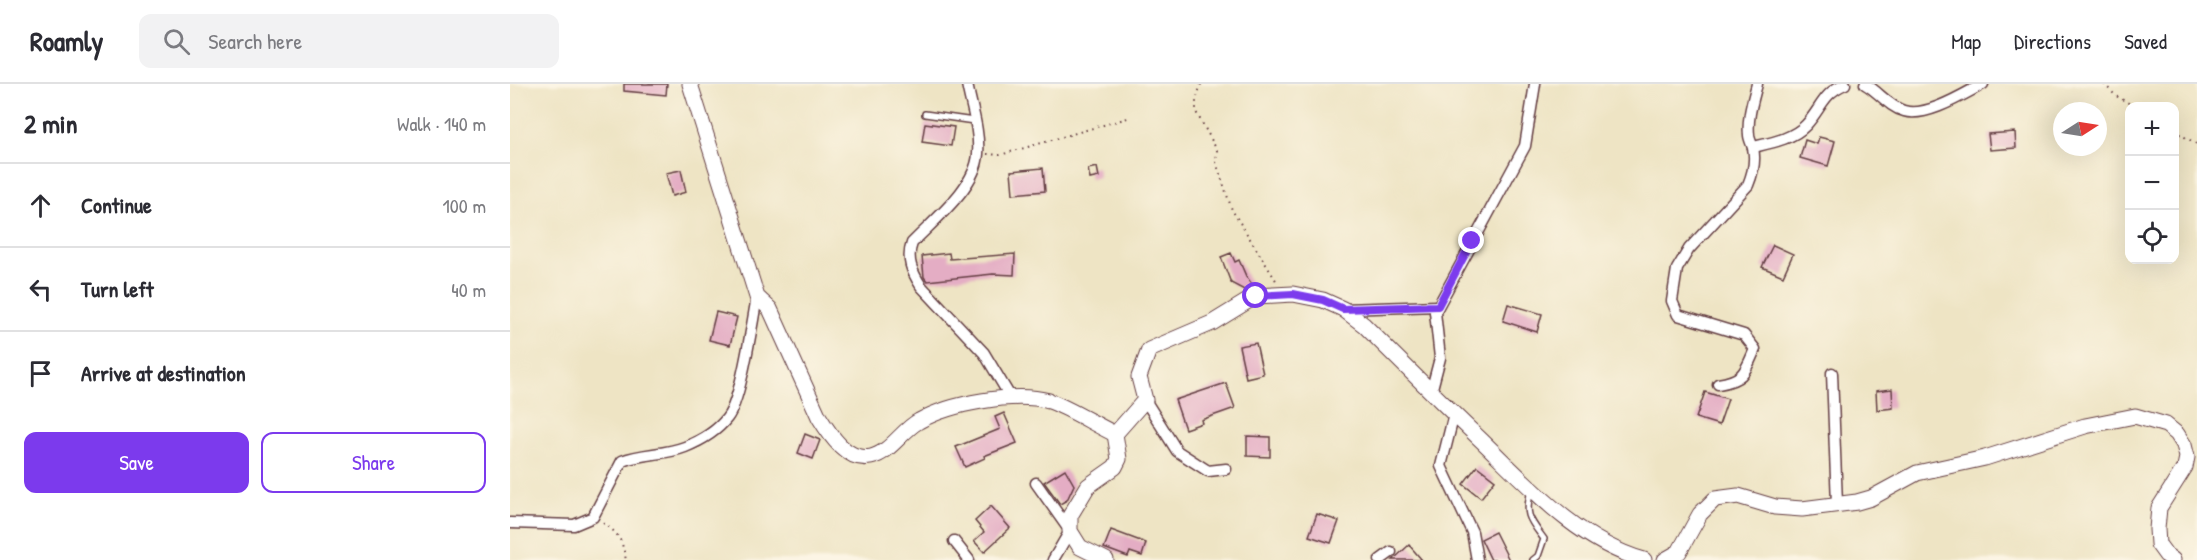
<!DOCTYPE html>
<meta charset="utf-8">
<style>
:root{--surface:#fff;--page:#f2f2f3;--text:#2b2b33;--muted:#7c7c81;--line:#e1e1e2;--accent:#7c3aed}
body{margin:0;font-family:"Patrick Hand",sans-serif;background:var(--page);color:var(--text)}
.controls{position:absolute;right:18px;top:18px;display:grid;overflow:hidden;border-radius:12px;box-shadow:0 6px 24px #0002}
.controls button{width:54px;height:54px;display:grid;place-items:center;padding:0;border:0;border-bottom:2px solid var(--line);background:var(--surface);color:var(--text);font:30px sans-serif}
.compass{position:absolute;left:1543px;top:18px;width:54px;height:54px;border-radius:50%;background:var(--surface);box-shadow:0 6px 24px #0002;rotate:78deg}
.stop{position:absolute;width:18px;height:18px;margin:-14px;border:4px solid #7c3aed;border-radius:50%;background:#fff}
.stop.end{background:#7c3aed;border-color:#fff;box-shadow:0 2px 6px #0008}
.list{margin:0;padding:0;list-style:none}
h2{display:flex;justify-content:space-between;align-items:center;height:78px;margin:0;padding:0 24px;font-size:26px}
h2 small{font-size:20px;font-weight:400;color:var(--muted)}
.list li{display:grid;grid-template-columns:39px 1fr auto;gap:18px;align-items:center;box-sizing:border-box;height:84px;padding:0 24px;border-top:2px solid var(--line)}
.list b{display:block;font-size:22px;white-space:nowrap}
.list em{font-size:20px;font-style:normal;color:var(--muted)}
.actions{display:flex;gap:12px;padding:18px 24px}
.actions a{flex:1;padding:14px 0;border:2px solid var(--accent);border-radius:12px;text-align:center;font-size:21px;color:var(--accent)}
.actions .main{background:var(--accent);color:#fff}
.icon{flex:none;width:33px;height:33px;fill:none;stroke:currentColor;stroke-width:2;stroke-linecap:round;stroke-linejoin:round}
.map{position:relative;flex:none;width:1687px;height:476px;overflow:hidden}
header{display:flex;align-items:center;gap:36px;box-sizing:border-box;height:84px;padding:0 30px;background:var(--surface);border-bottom:2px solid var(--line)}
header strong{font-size:28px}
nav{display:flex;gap:33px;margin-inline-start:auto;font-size:21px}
.search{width:420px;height:54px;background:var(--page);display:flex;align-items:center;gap:15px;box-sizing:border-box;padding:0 21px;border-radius:12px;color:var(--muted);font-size:22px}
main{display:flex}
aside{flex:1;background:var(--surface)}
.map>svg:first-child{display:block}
</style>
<header>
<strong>Roamly</strong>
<div class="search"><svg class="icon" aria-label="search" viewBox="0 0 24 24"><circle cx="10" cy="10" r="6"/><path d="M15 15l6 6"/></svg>Search here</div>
<nav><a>Map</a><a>Directions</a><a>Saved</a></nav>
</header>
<main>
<aside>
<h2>2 min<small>Walk · 140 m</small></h2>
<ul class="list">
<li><svg class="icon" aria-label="ahead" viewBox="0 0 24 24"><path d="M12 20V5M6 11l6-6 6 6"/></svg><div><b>Continue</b></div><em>100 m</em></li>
<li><svg class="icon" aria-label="left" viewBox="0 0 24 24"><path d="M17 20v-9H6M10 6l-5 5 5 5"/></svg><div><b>Turn left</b></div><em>40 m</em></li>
<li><svg class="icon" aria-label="arrive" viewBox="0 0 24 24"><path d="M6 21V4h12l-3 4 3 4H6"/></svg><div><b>Arrive at destination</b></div></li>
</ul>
<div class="actions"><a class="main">Save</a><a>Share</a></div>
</aside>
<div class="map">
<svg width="1687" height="476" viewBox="0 0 1687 476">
<rect width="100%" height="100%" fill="#fcf5e5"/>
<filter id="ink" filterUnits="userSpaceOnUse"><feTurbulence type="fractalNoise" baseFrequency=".0167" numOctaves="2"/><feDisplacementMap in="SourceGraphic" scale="12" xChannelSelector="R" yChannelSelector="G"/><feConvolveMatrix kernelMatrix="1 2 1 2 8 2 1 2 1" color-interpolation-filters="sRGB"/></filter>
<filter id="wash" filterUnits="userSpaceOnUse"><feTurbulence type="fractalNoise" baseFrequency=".008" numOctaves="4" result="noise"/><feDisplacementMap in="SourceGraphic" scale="24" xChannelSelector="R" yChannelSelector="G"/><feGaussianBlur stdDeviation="1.35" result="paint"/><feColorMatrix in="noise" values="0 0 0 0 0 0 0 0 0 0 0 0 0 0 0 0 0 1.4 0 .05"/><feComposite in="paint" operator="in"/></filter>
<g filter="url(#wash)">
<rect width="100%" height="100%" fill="#eee4c4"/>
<g id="blocks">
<g fill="#e4adc4">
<path d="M114 0H157L156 11 114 7Z"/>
<path d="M415 39 444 43 441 62 412 58Z"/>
<path d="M1505 48 1506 64 1480 66 1478 50Z"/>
<path d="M1309 53 1325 57 1318 82 1290 74 1295 56 1307 60Z"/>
<path d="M587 83 589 93 580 95 578 85Z"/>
<path d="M533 84 535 107 503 110 501 87Z"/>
<path d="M171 86 176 108 162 112 156 89Z"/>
<path d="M1263 161 1283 170 1273 192 1252 183Z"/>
<path d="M439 169 440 175 505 170 504 191 483 190 417 197 414 193 412 172Z"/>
<path d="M721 169 725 178 729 176 736 192 744 203 736 207 721 199 711 173Z"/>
<path d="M998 220 1032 230 1027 248 993 237Z"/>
<path d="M206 228 227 233 220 261 199 256Z"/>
<path d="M746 259 753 290 736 294 729 262Z"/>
<path d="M716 299 725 324 691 336 692 339 675 345 665 316Z"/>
<path d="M1382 305 1383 324 1367 326 1366 307Z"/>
<path d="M1195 308 1218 315 1209 341 1186 334Z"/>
<path d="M494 329 507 359 474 372 475 374 455 383 446 363 490 345 485 333Z"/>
<path d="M295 350 310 356 303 375 288 369Z"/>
<path d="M737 352 760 353V373L737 372Z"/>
<path d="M967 382 985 396 971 414 953 400Z"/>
<path d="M555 385 564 401 557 416 550 420 534 398Z"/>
<path d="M481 422 500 444 474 468 464 457 474 448 465 437Z"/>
<path d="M807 430 829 437 821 459 799 452Z"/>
<path d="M601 446 636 459 632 472 620 468 618 473 594 464Z"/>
<path d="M985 448 999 476H981L971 455Z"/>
<path d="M899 461 912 476H883L885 474Z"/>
</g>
</g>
</g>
<g filter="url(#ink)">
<use href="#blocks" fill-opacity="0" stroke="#633d42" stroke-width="1.5"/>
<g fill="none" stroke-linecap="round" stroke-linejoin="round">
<defs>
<g id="lane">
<path d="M415 30 464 37"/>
<path d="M1021 407C1014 431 1020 436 1034 455L1028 472 1023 476"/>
</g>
<g id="street">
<path d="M457 0C461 22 470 47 468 70 466 103 424 136 402 159 396 175 402 188 411 202L474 269 501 314"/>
<path d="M1355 0C1368 7 1379 23 1394 27 1416 34 1454 10 1473 0"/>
<path d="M1243 63C1260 59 1283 55 1296 41 1311 25 1313 9 1335 0"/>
<path d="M833 225 928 222"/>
<path d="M1322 289 1327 420"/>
<path d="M1208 300C1234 296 1235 288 1245 265L1234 251 1168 231 1162 217 1167 185 1179 165 1238 101C1243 89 1246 77 1243 64 1242 60 1239 55 1239 51 1237 34 1243 16 1247 0"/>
<path d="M921 308 930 274 925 228 1015 62 1025 0"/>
<path d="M635 316 667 367 698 387 716 385"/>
<path d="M944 330 931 382 962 448 967 476"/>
<path d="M526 399 560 447 543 476"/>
<path d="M0 439 64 441 83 433 112 377C132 369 155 371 175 363 190 357 207 347 217 334 231 317 242 239 247 213"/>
<path d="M444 457 459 476"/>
<path d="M870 476 881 468"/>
</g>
<g id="secondary">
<path d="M180 0 247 213 260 225 309 333C320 351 337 378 361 373 380 369 392 346 409 337 439 320 504 307 539 317 557 323 586 341 605 350"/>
<path d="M605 350 635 316 629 293 639 266 702 239 746 212 783 210 813 216 833 225 854 241C892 279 930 317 969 354 1017 400 1067 457 1134 476"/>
<path d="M596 476 570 463 560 447V432L578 402 605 383 609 375 605 350"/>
<path d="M1155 476 1169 468 1190 430 1205 415 1228 412 1265 423 1292 425 1347 418 1361 414 1407 389 1475 374 1575 342 1625 332 1656 341 1667 350 1674 361 1677 373 1675 383 1649 424 1647 445 1648 460 1656 471 1663 476"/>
</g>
</defs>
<use href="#lane" stroke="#633d42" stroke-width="8"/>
<use href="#street" stroke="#633d42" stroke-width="13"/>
<use href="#secondary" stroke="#633d42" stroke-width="17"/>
<g stroke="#633d42" stroke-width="2" stroke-dasharray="1.5 4.5" stroke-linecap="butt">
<path d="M691 0 686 16V28L707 66 706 78 722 126 767 198"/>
<path d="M1594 0 1606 12 1624 22"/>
<path d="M1664 47 1687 60"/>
<path d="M477 70 490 71 621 33"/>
<path d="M93 439C110 450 112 457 116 476"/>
</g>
<use href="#lane" stroke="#fff" stroke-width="5"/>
<use href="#street" stroke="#fff" stroke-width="10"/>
<use href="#secondary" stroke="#fff" stroke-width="15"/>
</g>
</g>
<g fill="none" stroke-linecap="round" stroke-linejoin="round" filter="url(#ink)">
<path stroke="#7c3aed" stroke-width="8" d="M746 212 783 210 813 216 833 225 928 222 962 157"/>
</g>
</svg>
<div class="controls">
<button>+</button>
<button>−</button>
<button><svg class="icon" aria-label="locate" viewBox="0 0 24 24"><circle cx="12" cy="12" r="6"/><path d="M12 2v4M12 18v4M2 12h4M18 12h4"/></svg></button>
</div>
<svg class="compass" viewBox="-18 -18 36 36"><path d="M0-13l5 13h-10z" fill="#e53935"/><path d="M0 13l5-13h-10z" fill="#7c7c81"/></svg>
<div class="stop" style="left:746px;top:212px"></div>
<div class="stop end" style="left:962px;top:157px"></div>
</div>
</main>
